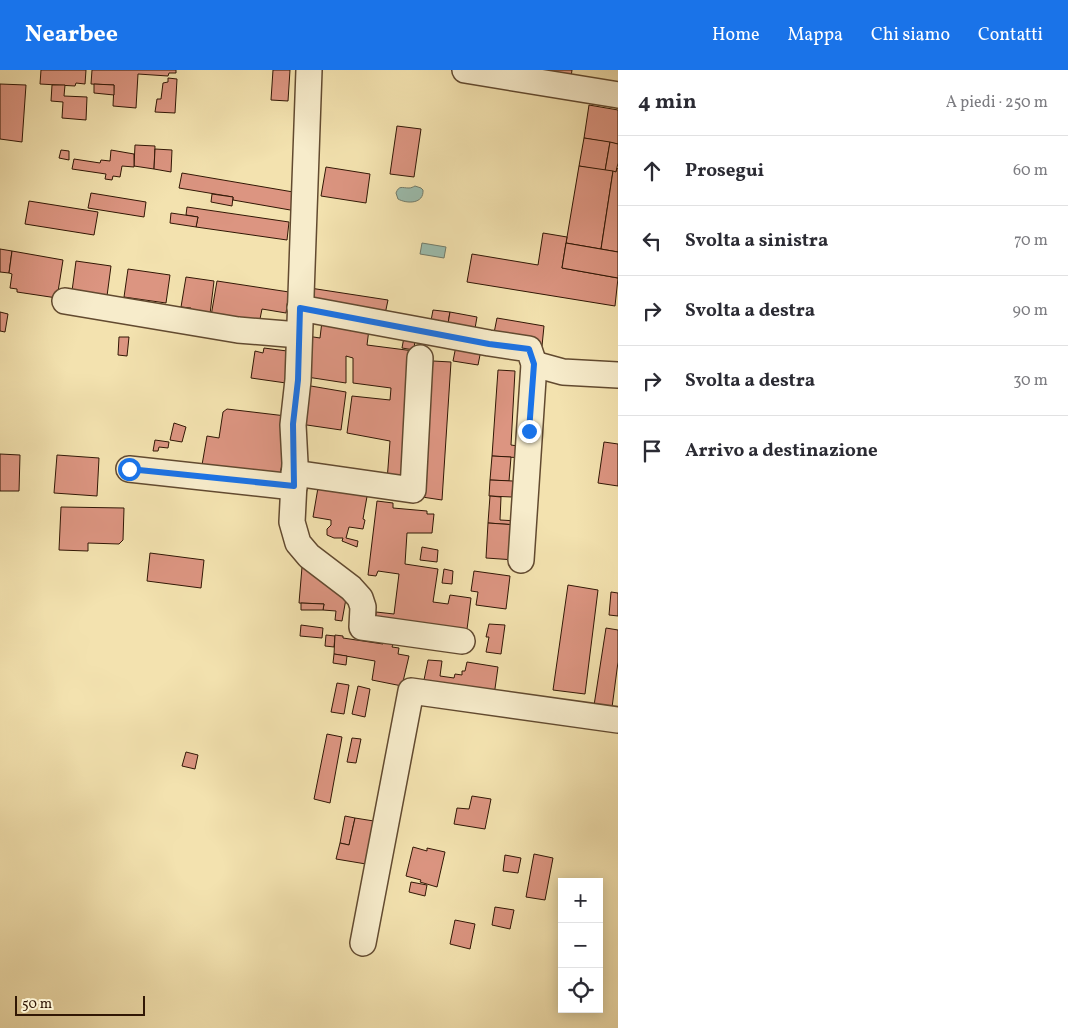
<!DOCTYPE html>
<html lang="it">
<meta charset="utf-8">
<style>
:root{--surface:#fff;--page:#f2f2f3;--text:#2b2b33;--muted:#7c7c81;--line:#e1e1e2;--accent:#1a73e8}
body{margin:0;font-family:Vollkorn,serif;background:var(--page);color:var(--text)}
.controls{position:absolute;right:15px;bottom:15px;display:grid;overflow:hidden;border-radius:0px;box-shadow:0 2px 12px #0003}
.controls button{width:45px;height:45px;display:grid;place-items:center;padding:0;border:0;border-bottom:1px solid var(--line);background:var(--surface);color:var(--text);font:25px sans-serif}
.scale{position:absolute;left:15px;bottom:12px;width:130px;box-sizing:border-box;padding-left:5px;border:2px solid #311705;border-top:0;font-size:14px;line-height:18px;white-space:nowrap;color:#311705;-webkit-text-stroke:4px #f7eccb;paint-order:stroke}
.stop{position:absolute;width:15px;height:15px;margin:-11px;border:4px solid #1a73e8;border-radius:50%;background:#fff}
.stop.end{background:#1a73e8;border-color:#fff;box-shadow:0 1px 5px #0008}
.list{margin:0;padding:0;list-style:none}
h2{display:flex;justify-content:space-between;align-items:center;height:65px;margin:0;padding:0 20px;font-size:21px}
h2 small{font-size:16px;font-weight:400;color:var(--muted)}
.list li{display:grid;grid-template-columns:32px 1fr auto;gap:15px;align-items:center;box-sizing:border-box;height:70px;padding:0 20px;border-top:1px solid var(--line)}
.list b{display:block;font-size:19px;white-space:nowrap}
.list em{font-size:16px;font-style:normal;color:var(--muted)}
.icon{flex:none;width:28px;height:28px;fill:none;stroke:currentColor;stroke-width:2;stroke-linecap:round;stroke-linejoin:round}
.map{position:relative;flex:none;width:618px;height:958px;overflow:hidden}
header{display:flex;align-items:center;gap:30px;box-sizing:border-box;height:70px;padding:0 25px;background:var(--accent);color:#fff}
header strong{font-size:24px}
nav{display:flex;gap:28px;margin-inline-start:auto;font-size:18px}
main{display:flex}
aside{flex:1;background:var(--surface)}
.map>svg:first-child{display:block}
</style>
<header>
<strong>Nearbee</strong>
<nav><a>Home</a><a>Mappa</a><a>Chi siamo</a><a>Contatti</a></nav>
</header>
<main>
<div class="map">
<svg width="618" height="958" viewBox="0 0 618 958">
<rect width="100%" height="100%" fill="#f3e2af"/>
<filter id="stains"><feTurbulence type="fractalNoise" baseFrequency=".004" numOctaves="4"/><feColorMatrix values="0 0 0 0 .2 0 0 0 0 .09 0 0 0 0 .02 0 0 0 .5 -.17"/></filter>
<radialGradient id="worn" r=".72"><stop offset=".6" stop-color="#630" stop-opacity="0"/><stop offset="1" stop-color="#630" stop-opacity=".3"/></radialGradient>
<g fill="#9bbdae" stroke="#717b6a">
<path d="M415 116 421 118 423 120C424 134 407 134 398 129L396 123C399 115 402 118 409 118 411 118 413 117 415 116Z"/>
<path d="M422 173 446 177 444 188 420 184Z"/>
</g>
<g fill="#dc9581" stroke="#311705">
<path d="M41 0H86L85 14 76 13 75 16 40 14Z"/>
<path d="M92 0H176V3H169L168 6 138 4 136 38 113 36 114 15 91 14Z"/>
<path d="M273 0H290L288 31 271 30Z"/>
<path d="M536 0H572L571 7Z"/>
<path d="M168 8 177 9 175 43 155 42 157 29H161L163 13 168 12Z"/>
<path d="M0 14 26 15 22 72 0 69Z"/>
<path d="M94 14 114 15V25L94 23Z"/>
<path d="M52 15H65L64 26 87 27 86 50 62 48 63 32 51 31Z"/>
<path d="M589 35 618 40V74L584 68Z"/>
<path d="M397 56 421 59 414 107 390 104Z"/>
<path d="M584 68 610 72 605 101 579 96Z"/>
<path d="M610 72 618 74V93L616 102 605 101Z"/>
<path d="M135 75 155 76 154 99 134 96Z"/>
<path d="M155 79 172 80 171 102 154 99Z"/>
<path d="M61 80 69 81V90L59 88Z"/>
<path d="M111 80 134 84V97L122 96 120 107 113 106 112 110 105 109 106 104 72 99 74 89 100 93 101 90 110 91Z"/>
<path d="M579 96 613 101 601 179 566 173Z"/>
<path d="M326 97 370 104 366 133 321 126Z"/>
<path d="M617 98 618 99V182L601 179 613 101 616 102Z"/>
<path d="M182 103 299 123 296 141 233 130V127L179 118Z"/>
<path d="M91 123 146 132 144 147 88 138Z"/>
<path d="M212 124 233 127 232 136 211 132Z"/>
<path d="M29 131 98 142 94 165 25 154Z"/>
<path d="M187 137 289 152 287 170 196 157 198 147 186 145Z"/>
<path d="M171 143 198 147 196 157 170 153Z"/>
<path d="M543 163 567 167 562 198 618 208 615 236 467 212 472 184 538 195Z"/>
<path d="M566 173 618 182V208L562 198Z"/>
<path d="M0 179 12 181 9 203 0 202Z"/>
<path d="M12 181 63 190 57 228 17 222V219L10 218 12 204 9 203Z"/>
<path d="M76 191 111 196 107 226 72 221Z"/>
<path d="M128 199 170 205 166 233 124 227Z"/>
<path d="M186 207 214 211 210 244 190 242 191 238 181 237Z"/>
<path d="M217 211 289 222 286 243 262 239 259 254 211 246Z"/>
<path d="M310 218 388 230 384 249 308 233Z"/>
<path d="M433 240 450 242 447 259 430 256Z"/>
<path d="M0 242 8 244 5 262 0 261Z"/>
<path d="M450 242 477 247 474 264 447 259Z"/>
<path d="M497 248 544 256 542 276 493 268Z"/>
<path d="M322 251 369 259 367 275 414 281 404 412 387 411 390 371 347 363 352 326 390 330 391 318 353 313V288L346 286V313L307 307V266L320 268Z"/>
<path d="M119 267H129L127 286 118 285Z"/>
<path d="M404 267 415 269 414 280 402 278Z"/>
<path d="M456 276 481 280 478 295 453 291Z"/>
<path d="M264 278 287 281 286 313 251 308 255 281 263 283Z"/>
<path d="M433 291 451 292 442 430 422 427Z"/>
<path d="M498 300 515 301 511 375 525 377 523 388 492 386Z"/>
<path d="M305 315 346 322 341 360 300 354Z"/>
<path d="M227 339 286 346 288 352 280 407 202 395 207 366 219 368 223 342Z"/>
<path d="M174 353 186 357 182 372 170 370Z"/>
<path d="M155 370 169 372 168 378 159 377 158 381H153Z"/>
<path d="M604 372 618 374V416L598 413Z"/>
<path d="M0 384 20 385 19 421H0Z"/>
<path d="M57 385 99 388 97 426 54 423Z"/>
<path d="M492 386 511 387 509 411 490 410Z"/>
<path d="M490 410 513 411 512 427 489 426Z"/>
<path d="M319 412 368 421 363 449 365 450 363 459 349 457 346 468 358 471 357 477 342 471 343 468H334L327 465V459L331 455V450L313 447Z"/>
<path d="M490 426 501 427 500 450 518 451 517 455 488 453Z"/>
<path d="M377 431 393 433V438L427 441V444H434L432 463H407L405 494 438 499 433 532 448 534 450 525 471 528 466 567 375 556 376 542 394 544 399 504 378 501 376 506 368 505Z"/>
<path d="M61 437 124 438 123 470 119 474 88 473V481L59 480Z"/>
<path d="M488 453 517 455 515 490 486 488Z"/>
<path d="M422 477 438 480 437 492 420 490Z"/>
<path d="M150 483 204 490 201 518 147 511Z"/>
<path d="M302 497H314L347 523 342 551 335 550 336 541 323 540 324 534 299 533Z"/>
<path d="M444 499 453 501 452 514 442 513Z"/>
<path d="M474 501 510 506 506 539 476 535 478 522 471 521Z"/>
<path d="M568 515 598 520 585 624 553 620Z"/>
<path d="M611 522 618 523V546L609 545Z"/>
<path d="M301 533 324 534 323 540H301Z"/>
<path d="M489 554 505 555 501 584 486 582 489 567H486Z"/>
<path d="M301 555 323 558 322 568 300 566Z"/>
<path d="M606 558 618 560V592L611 645 593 642Z"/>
<path d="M326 565 335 566 334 577 325 576Z"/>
<path d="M335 565 343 566V568L383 574 384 570 394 572 392 577 399 578 398 584 409 586 402 616 372 610 375 591 334 584Z"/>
<path d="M334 584 347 586 346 595 333 593Z"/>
<path d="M428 590 442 591 440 606 454 608 455 604 462 605V601H465L467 592 498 597 493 633 422 620Z"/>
<path d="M337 613 349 615 344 644 331 642Z"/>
<path d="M358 616 370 619 365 647 352 644Z"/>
<path d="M327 664 342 667 330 733 314 729Z"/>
<path d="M352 668 361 669 356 693 347 692Z"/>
<path d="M186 682 198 685 195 699 182 696Z"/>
<path d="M472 726 491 729 485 759 454 754 457 738 469 739Z"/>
<path d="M345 746 355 748 349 775 340 773Z"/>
<path d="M355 748 380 752 372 795 336 789 340 773 349 775Z"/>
<path d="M413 777 427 781V778L445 782 437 817 420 812 421 810 406 806Z"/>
<path d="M534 784 553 788 545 830 526 827Z"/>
<path d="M505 785 521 788 518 803 503 801Z"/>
<path d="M411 812 427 815 425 826 409 822Z"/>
<path d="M495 837 514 840 510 859 492 855Z"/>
<path d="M455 850 475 854 470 879 450 874Z"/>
</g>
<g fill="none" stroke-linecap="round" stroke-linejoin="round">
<defs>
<g id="minor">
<path d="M309 0 298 310 293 355 295 393 292 452 298 473 309 486 351 518 360 528 363 537 362 557 462 571"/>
<path d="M465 0 618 25"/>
<path d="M65 231 238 260 299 265"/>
<path d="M300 238 489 273 529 279 534 294 521 490"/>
<path d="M534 294 563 302 618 305"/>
<path d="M129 399 294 417"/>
<path d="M294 403 413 420 420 288"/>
<path d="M363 873 411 621 618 650"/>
</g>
</defs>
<use href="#minor" stroke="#624a30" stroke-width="28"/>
<use href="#minor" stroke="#f7eccb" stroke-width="25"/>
</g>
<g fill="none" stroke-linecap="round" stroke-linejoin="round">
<path stroke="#1a73e8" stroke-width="6" d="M129 399 294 416 293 354 298 310 300 238 489 274 529 279 534 294 529 361"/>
</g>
<rect width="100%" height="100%" filter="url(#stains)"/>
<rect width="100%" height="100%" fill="url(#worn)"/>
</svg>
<div class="controls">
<button>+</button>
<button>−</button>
<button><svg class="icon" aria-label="locate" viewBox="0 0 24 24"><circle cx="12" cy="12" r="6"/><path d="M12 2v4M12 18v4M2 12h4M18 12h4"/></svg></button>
</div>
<div class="scale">50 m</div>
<div class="stop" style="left:129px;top:399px"></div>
<div class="stop end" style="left:529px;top:361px"></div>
</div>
<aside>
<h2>4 min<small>A piedi · 250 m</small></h2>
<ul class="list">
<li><svg class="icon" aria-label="ahead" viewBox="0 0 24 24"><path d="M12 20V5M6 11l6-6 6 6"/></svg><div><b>Prosegui</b></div><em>60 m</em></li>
<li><svg class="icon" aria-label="left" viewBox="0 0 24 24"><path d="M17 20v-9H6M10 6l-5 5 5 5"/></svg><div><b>Svolta a sinistra</b></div><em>70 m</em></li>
<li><svg class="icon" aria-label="right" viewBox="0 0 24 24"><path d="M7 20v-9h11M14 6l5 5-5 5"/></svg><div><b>Svolta a destra</b></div><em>90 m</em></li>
<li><svg class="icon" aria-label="right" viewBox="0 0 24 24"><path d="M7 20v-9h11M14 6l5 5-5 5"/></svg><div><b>Svolta a destra</b></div><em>30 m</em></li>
<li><svg class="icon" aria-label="arrive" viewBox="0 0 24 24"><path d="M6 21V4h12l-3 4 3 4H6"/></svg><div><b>Arrivo a destinazione</b></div></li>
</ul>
</aside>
</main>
